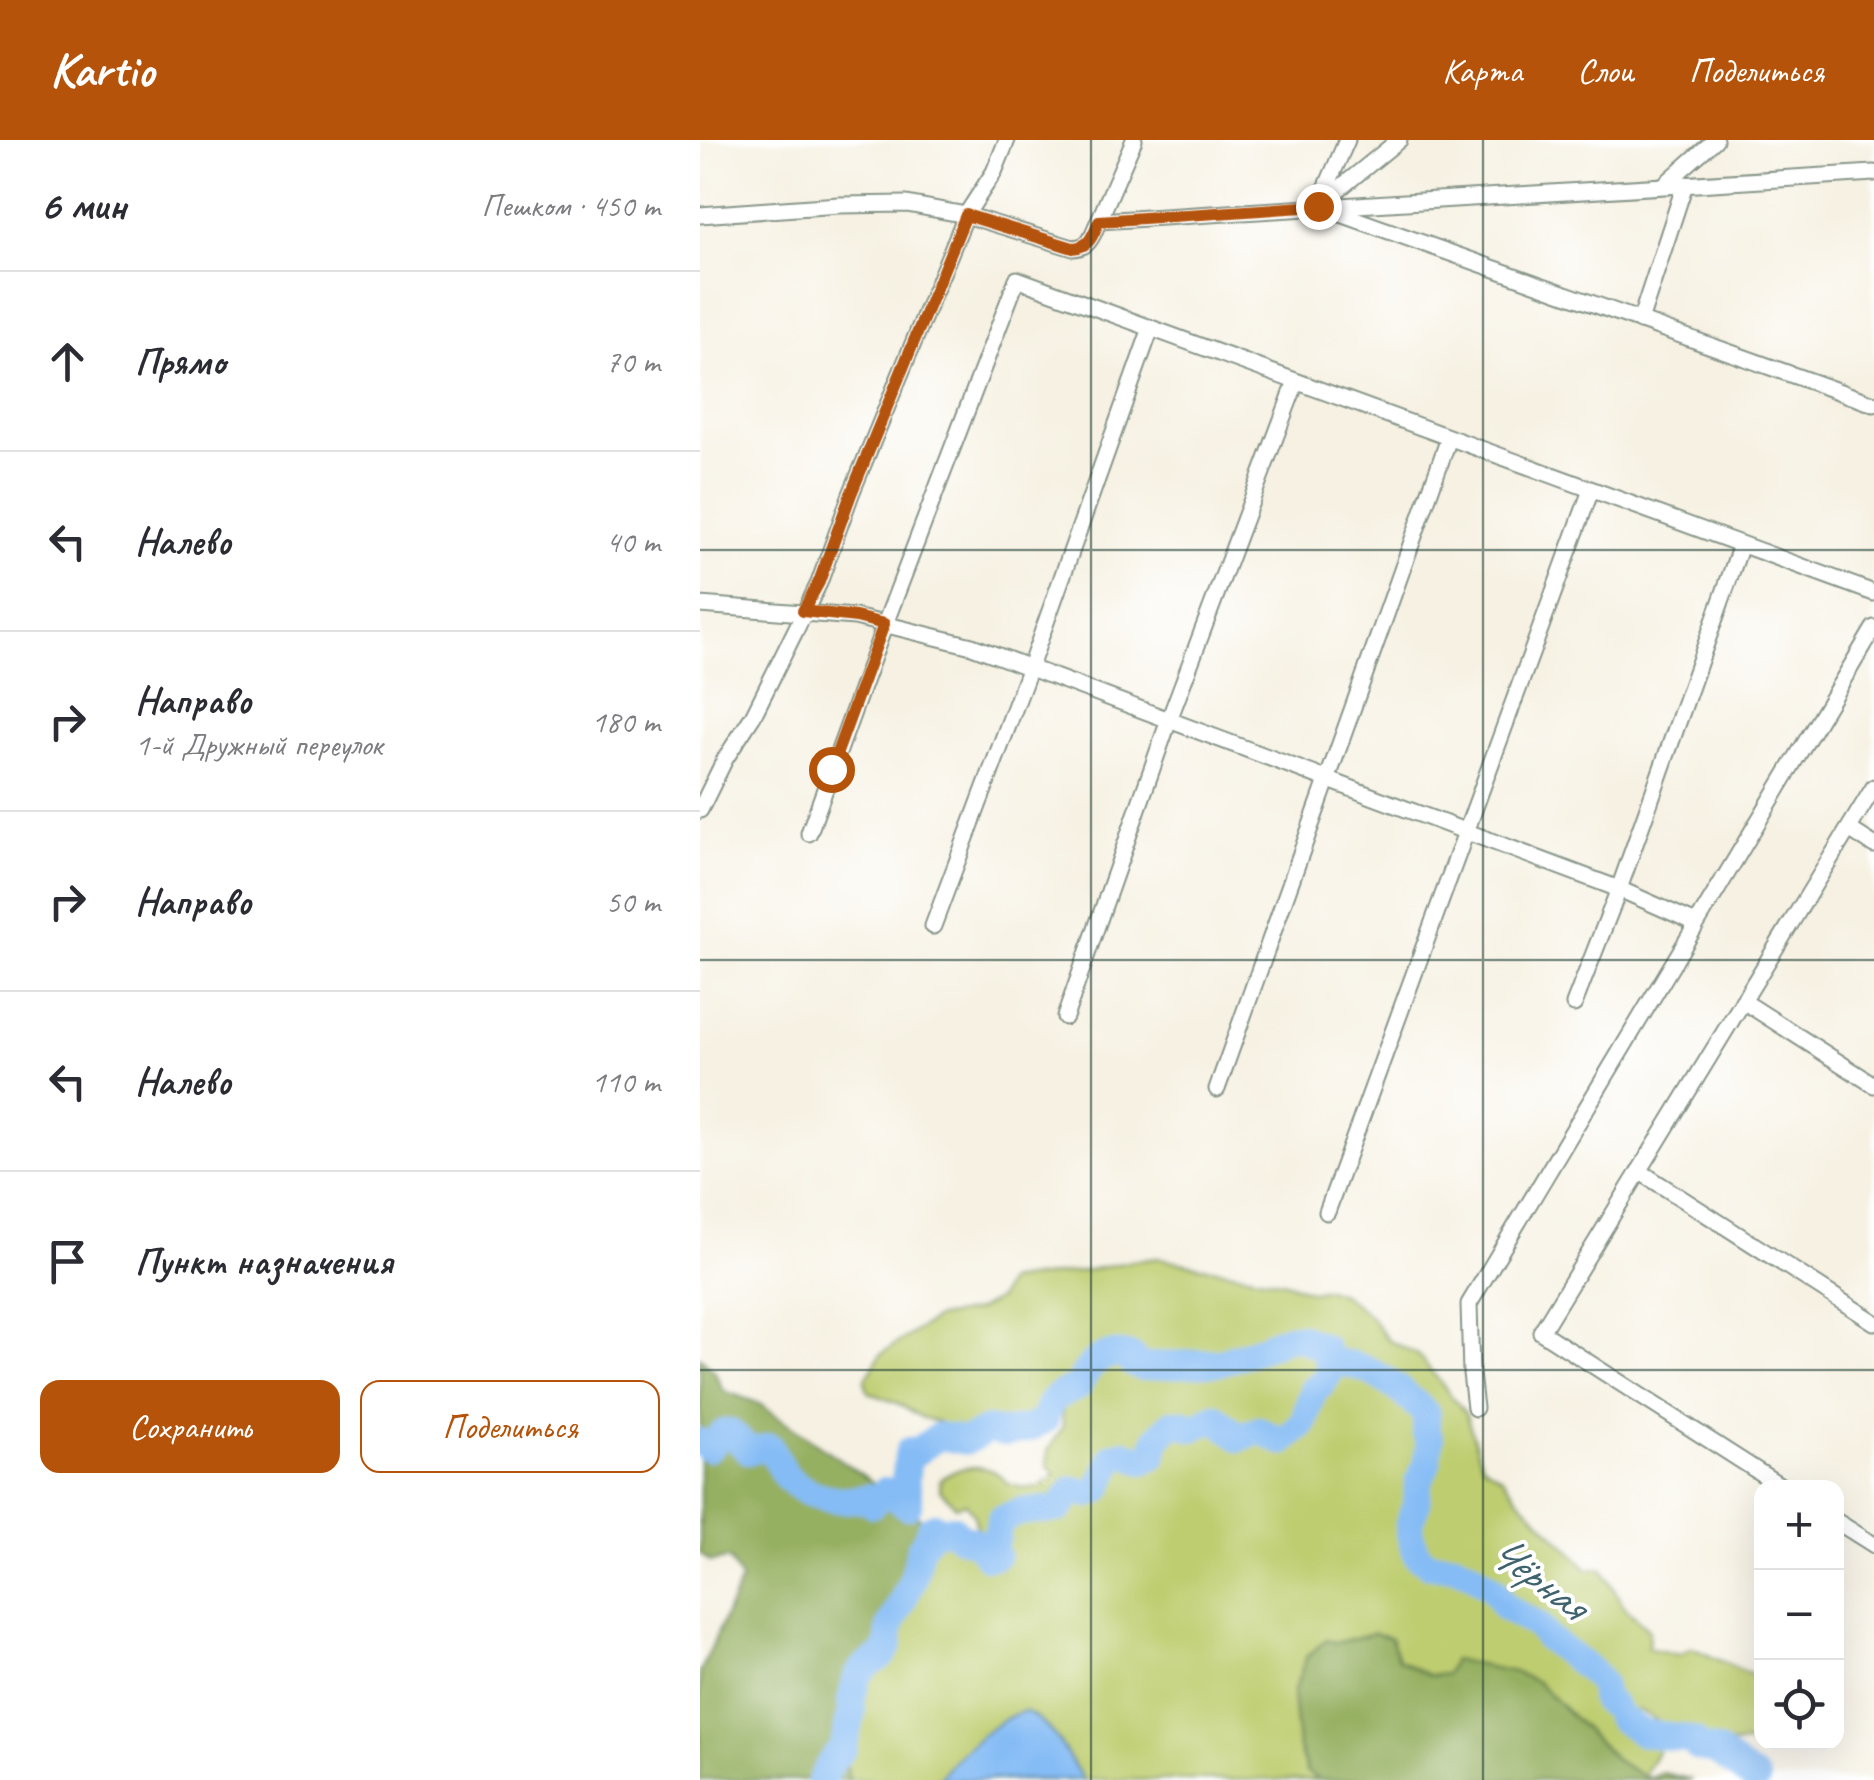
<!DOCTYPE html>
<html lang="ru">
<meta charset="utf-8">
<style>
:root{--surface:#fff;--page:#f7f7f7;--text:#2b2b33;--muted:#7c7c81;--line:#e1e1e2;--accent:#b45309}
body{margin:0;font-family:Caveat,sans-serif;background:var(--page);color:var(--text)}
.controls{position:absolute;right:30px;bottom:30px;display:grid;overflow:hidden;border-radius:20px;box-shadow:0 10px 40px #0002}
.controls button{width:90px;height:90px;display:grid;place-items:center;padding:0;border:0;border-bottom:2px solid var(--line);background:var(--surface);color:var(--text);font:50px sans-serif}
.stop{position:absolute;width:30px;height:30px;margin:-22px;border:8px solid #b45309;border-radius:50%;background:#fff}
.stop.end{background:#b45309;border-color:#fff;box-shadow:0 2px 10px #0008}
.list{margin:0;padding:0;list-style:none}
h2{display:flex;justify-content:space-between;align-items:center;height:130px;margin:0;padding:0 40px;font-size:42px}
h2 small{font-size:32px;font-weight:400;color:var(--muted)}
.list li{display:grid;grid-template-columns:65px 1fr auto;gap:30px;align-items:center;box-sizing:border-box;height:180px;padding:0 40px;border-top:2px solid var(--line)}
.list b{display:block;font-size:38px;white-space:nowrap}
.list p{margin:0;font-size:32px;white-space:nowrap;color:var(--muted)}
.list em{font-size:32px;font-style:normal;color:var(--muted)}
.actions{display:flex;gap:20px;padding:30px 40px}
.actions a{flex:1;padding:22px 0;border:2px solid var(--accent);border-radius:20px;text-align:center;font-size:35px;color:var(--accent)}
.actions .main{background:var(--accent);color:#fff}
.icon{flex:none;width:55px;height:55px;fill:none;stroke:currentColor;stroke-width:2;stroke-linecap:round;stroke-linejoin:round}
.map{position:relative;flex:none;width:1174px;height:1640px;overflow:hidden}
header{display:flex;align-items:center;gap:60px;box-sizing:border-box;height:140px;padding:0 50px;background:var(--accent);color:#fff}
header strong{font-size:48px}
nav{display:flex;gap:55px;margin-inline-start:auto;font-size:35px}
main{display:flex}
aside{flex:1;background:var(--surface)}
.map>svg:first-child{display:block}
</style>
<header>
<strong>Kartio</strong>
<nav><a>Карта</a><a>Слои</a><a>Поделиться</a></nav>
</header>
<main>
<aside>
<h2>6 мин<small>Пешком · 450 m</small></h2>
<ul class="list">
<li><svg class="icon" aria-label="ahead" viewBox="0 0 24 24"><path d="M12 20V5M6 11l6-6 6 6"/></svg><div><b>Прямо</b></div><em>70 m</em></li>
<li><svg class="icon" aria-label="left" viewBox="0 0 24 24"><path d="M17 20v-9H6M10 6l-5 5 5 5"/></svg><div><b>Налево</b></div><em>40 m</em></li>
<li><svg class="icon" aria-label="right" viewBox="0 0 24 24"><path d="M7 20v-9h11M14 6l5 5-5 5"/></svg><div><b>Направо</b><p>1-й Дружный переулок</p></div><em>180 m</em></li>
<li><svg class="icon" aria-label="right" viewBox="0 0 24 24"><path d="M7 20v-9h11M14 6l5 5-5 5"/></svg><div><b>Направо</b></div><em>50 m</em></li>
<li><svg class="icon" aria-label="left" viewBox="0 0 24 24"><path d="M17 20v-9H6M10 6l-5 5 5 5"/></svg><div><b>Налево</b></div><em>110 m</em></li>
<li><svg class="icon" aria-label="arrive" viewBox="0 0 24 24"><path d="M6 21V4h12l-3 4 3 4H6"/></svg><div><b>Пункт назначения</b></div></li>
</ul>
<div class="actions"><a class="main">Сохранить</a><a>Поделиться</a></div>
</aside>
<div class="map">
<svg width="1174" height="1640" viewBox="0 0 1174 1640">
<rect width="100%" height="100%" fill="#fff"/>
<filter id="ink" filterUnits="userSpaceOnUse"><feTurbulence type="fractalNoise" baseFrequency=".01" numOctaves="2"/><feDisplacementMap in="SourceGraphic" scale="20" xChannelSelector="R" yChannelSelector="G"/><feConvolveMatrix kernelMatrix="1 2 1 2 8 2 1 2 1" color-interpolation-filters="sRGB"/></filter>
<filter id="wash" filterUnits="userSpaceOnUse"><feTurbulence type="fractalNoise" baseFrequency=".0048" numOctaves="4" result="noise"/><feDisplacementMap in="SourceGraphic" scale="40" xChannelSelector="R" yChannelSelector="G"/><feGaussianBlur stdDeviation="2.25" result="paint"/><feColorMatrix in="noise" values="0 0 0 0 0 0 0 0 0 0 0 0 0 0 0 0 0 1.4 0 .05"/><feComposite in="paint" operator="in"/></filter>
<g filter="url(#wash)">
<rect width="100%" height="100%" fill="#f6f1e2"/>
<path fill="#becd70" stroke="#6e8552" stroke-width="2.5" d="M459 1118 585 1142 612 1152 627 1149 642 1154 669 1175 688 1200 718 1215 766 1274 782 1324 802 1337 824 1364 888 1429H902L924 1467 949 1490 948 1508 979 1515 992 1508 1061 1539 1062 1602 1066 1603 1024 1605 1002 1600 985 1589 962 1584 939 1570 920 1578 916 1587 935 1599 955 1604 958 1610 943 1636 917 1621 837 1542 746 1534 731 1536 698 1519 674 1493 636 1503 607 1516 593 1553 598 1605 606 1632 619 1640H149L143 1608 152 1572 151 1561 157 1537 165 1527 182 1516 189 1505 190 1487 230 1388 235 1386 242 1390 252 1388 259 1396 278 1403 287 1416 296 1415 293 1406 278 1394 274 1375 266 1363 256 1366 240 1350V1340C255 1328 274 1323 293 1331 301 1334 306 1343 313 1345 330 1351 348 1348 355 1333L348 1327V1310L363 1287 362 1270 366 1262 376 1254 378 1248C357 1253 349 1258 345 1280L330 1288 305 1293 287 1290 266 1301 259 1302 239 1282 223 1278 197 1263 168 1252 165 1240 181 1214 236 1178 275 1171 298 1159 307 1142 389 1130 432 1121Z"/>
<g fill="#96b062" stroke="#5a764b" stroke-width="2.5">
<path d="M0 1217 14 1231 24 1251 58 1263 207 1366 230 1388 228 1396 220 1408 213 1439 190 1487 189 1505 182 1516 165 1527 157 1537 143 1608 149 1640H0V1533L41 1440 29 1419 10 1422 0 1413Z"/>
<path d="M674 1493 691 1498 698 1519 731 1536 746 1534 753 1520 814 1532 837 1542 917 1621 943 1636 951 1638 963 1633 992 1640H619L607 1632 598 1604 593 1553 607 1516 627 1499 636 1503Z"/>
</g>
<path fill="#85bcf5" stroke="#527c94" stroke-width="2.5" d="M325 1571C352 1583 368 1616 383 1640H238C256 1615 295 1579 325 1571Z"/>
<g fill="none" stroke-linecap="round" stroke-linejoin="round">
<g stroke="#85bcf5" stroke-width="28">
<path d="M0 1302 8 1308 24 1293H31L50 1311 70 1307C75 1316 79 1328 86 1336 107 1358 141 1364 169 1357L173 1364 185 1351 207 1366"/>
<path d="M207 1366 209 1363 207 1347 204 1343C208 1331 206 1323 209 1311L216 1312 239 1296 266 1301 287 1290 305 1293 330 1288 345 1280C349 1256 358 1256 378 1247 389 1222 403 1209 432 1217L433 1224 441 1227 520 1222 548 1213 588 1197H600L624 1208 627 1218 635 1223"/>
<path d="M121 1640 131 1622 143 1608 152 1571 151 1561 157 1537 165 1527 182 1516 189 1505 190 1487 213 1439 220 1408 228 1396 230 1388 235 1386 242 1390 252 1388 259 1396 278 1403 287 1416 296 1415 293 1406 301 1379 319 1372 359 1369 373 1350 390 1354 398 1350 414 1316 425 1313 443 1321 453 1316 457 1299 472 1283H481L493 1288 515 1277 540 1298 559 1290 583 1302 604 1283 613 1250 622 1244 635 1223C668 1222 705 1252 726 1274V1293L730 1299 727 1323 718 1344 716 1365 709 1383 710 1394 717 1416 730 1425 756 1426 771 1433 793 1449 805 1467 838 1486 847 1498 892 1532 901 1544 905 1561 914 1567 920 1578 943 1593 983 1598 994 1601 998 1607 1017 1612 1056 1640"/>
</g>
</g>
</g>
<g filter="url(#ink)">
<g fill="none" stroke-linecap="round" stroke-linejoin="round">
<defs>
<g id="street">
<path d="M964 45 1015 0"/>
<path d="M620 62 647 0"/>
<path d="M618 66 699 0"/>
<path d="M627 69 1174 264"/>
<path d="M0 75 139 65 207 64 266 75 373 108C384 107 388 104 393 94L434 0"/>
<path d="M399 81 1174 33"/>
<path d="M940 181 985 44"/>
<path d="M0 465 155 477 272 506 919 749 996 783"/>
<path d="M0 670 25 619 53 576 119 443 151 354 266 75 294 32 307 0"/>
<path d="M1149 689 1174 705"/>
<path d="M109 693 185 484 317 139 1174 453"/>
<path d="M233 786 330 527 451 188"/>
<path d="M1043 861 1174 945"/>
<path d="M874 864 919 749 1041 405"/>
<path d="M365 877 469 580 596 242"/>
<path d="M517 949 749 298"/>
<path d="M939 1031 1174 1182"/>
<path d="M627 1072 891 350"/>
<path d="M775 1268 771 1233 769 1164 1174 488"/>
<path d="M1084 1348 841 1192 1174 647"/>
<path d="M1136 1381 1174 1405"/>
</g>
</defs>
<use href="#street" stroke="#8a978b" stroke-width="19"/>
<use href="#street" stroke="#fff" stroke-width="15"/>
</g>
</g>
<g fill="none" stroke-linecap="round" stroke-linejoin="round" filter="url(#ink)">
<path stroke="#b45309" stroke-width="12" d="M131 629 184 484 156 477 103 471 119 442 151 354 266 75 373 108C390 107 393 95 399 81L618 66"/>
</g>
<path fill="none" stroke="#1f3d34" stroke-width="2.5" stroke-opacity="0.55" d="M391 0V1640M783 0V1640M0 410H1174M0 820H1174M0 1230H1174"/>
<g text-anchor="middle" dominant-baseline="central" stroke-width="8" stroke-linejoin="round" paint-order="stroke">
<g font-size="45" font-style="italic" fill="#3e636e" stroke="#fff">
<text transform="translate(838 1437) rotate(37)">Чёрная</text>
</g>
</g>
</svg>
<div class="controls">
<button>+</button>
<button>−</button>
<button><svg class="icon" aria-label="locate" viewBox="0 0 24 24"><circle cx="12" cy="12" r="6"/><path d="M12 2v4M12 18v4M2 12h4M18 12h4"/></svg></button>
</div>
<div class="stop" style="left:131px;top:629px"></div>
<div class="stop end" style="left:618px;top:66px"></div>
</div>
</main>
